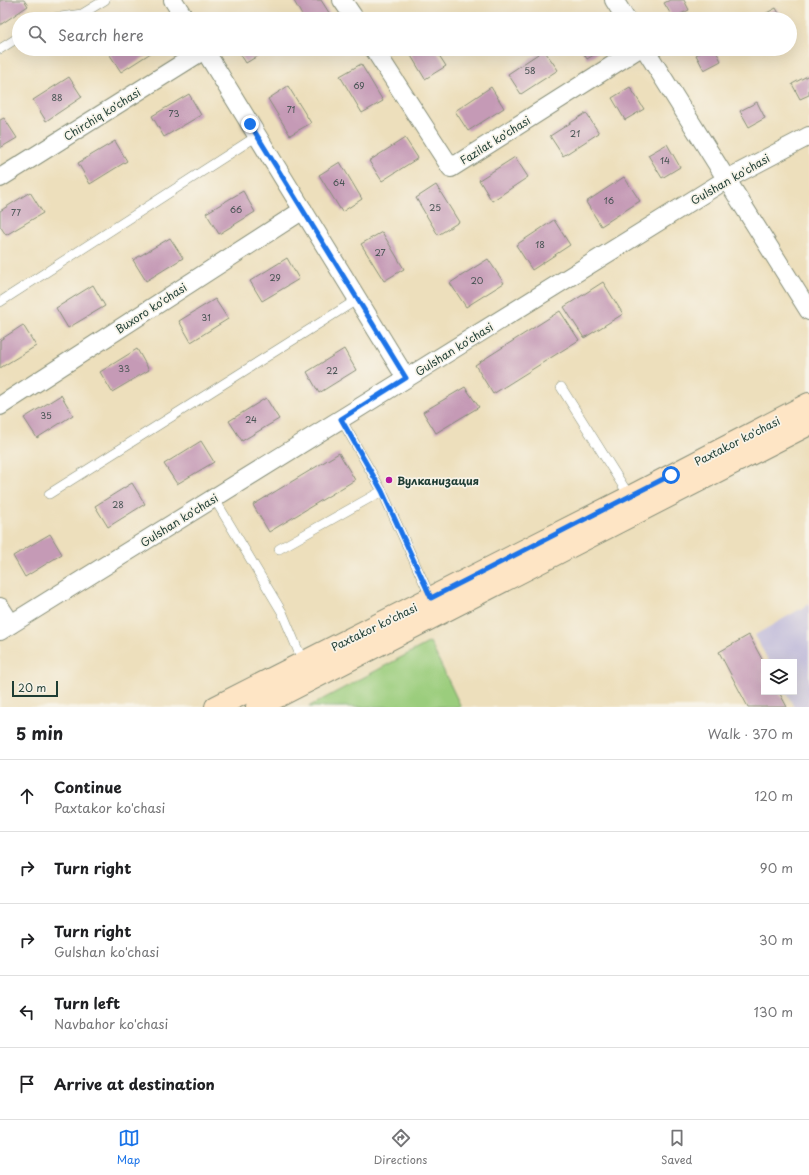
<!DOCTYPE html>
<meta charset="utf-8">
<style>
:root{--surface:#fff;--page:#f6f6f6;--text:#202124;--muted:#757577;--line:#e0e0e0;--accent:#1a73e8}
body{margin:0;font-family:"Playpen Sans",sans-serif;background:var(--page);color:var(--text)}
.controls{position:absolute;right:12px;bottom:12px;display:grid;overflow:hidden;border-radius:0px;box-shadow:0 4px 16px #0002}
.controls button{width:36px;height:36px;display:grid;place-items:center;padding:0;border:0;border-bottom:1px solid var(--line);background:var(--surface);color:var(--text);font:20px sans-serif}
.scale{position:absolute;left:12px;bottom:10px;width:46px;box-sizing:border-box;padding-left:4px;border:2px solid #1f3d34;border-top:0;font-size:11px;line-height:14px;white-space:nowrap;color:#1f3d34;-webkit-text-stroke:3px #f7f3e8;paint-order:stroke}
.stop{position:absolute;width:12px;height:12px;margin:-9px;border:3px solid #1a73e8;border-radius:50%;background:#fff}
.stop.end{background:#1a73e8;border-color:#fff;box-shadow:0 1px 4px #0008}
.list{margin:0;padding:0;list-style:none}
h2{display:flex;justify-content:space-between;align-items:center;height:52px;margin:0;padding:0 16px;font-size:17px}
h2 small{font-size:13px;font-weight:400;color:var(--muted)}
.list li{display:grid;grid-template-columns:26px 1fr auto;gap:12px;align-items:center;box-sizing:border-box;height:72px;padding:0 16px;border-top:1px solid var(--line)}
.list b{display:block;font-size:15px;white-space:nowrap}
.list p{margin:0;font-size:13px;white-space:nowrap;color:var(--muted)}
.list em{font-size:13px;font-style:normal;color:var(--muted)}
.icon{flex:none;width:22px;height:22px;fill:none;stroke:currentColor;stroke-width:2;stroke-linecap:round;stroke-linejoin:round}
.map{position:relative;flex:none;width:809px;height:707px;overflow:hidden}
.search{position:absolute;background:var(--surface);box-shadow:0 4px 16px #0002;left:12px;right:12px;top:12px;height:44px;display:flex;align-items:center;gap:10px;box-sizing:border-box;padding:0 14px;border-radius:22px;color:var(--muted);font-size:15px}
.sheet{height:412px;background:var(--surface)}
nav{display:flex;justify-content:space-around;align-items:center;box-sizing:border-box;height:56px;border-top:1px solid var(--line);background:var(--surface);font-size:11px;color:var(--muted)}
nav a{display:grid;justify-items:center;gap:2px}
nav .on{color:var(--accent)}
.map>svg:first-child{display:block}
</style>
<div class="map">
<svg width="809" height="707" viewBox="0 0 809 707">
<rect width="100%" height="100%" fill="#f7f3e8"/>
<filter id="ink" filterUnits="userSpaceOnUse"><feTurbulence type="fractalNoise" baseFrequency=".025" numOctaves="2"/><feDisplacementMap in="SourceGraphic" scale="8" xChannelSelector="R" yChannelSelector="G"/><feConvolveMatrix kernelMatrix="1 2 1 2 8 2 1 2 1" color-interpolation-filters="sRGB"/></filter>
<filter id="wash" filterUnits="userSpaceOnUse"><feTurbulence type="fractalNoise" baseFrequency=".012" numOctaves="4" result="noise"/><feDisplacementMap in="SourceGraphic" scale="16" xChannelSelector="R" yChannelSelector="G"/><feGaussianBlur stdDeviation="0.9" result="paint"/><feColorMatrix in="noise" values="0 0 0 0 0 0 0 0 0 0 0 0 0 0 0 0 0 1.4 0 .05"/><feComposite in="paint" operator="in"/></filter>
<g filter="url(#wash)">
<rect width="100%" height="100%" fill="#eddfbc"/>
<path fill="#c5c0db" d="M809 604V707H794L786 692H794V662H769L755 635Z"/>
<path fill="#9bcd7d" stroke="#5d8558" d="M430 642 461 707H308Z"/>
<g id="blocks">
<g fill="#c59ab6">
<path d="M0 0H24L28 6 0 25Z"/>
<path d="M296 0H321L333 19H304L294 1Z"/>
<path d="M670 0H684L689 10 673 18 664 3Z"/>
<path d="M776 8 782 19H760L759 17Z"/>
<path d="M244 14 247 19H236Z"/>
<path d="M113 49H157L121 72 108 52Z"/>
<path d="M237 49H265L266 51 246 63Z"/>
<path d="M407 49H435L446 66 425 79Z"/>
<path d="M581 49H604L587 59Z"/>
<path d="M707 49H715L721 61 704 70 696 55Z"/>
<path d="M544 50 558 70 521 94 508 74Z"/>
<path d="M361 64 383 101 362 113 340 76Z"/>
<path d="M809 75V95L800 99 792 84Z"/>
<path d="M69 77 82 97 46 121 33 100Z"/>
<path d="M288 86 311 123 290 135 268 99Z"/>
<path d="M491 87 504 108 468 131 455 111Z"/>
<path d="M630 87 644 109 625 120 612 98Z"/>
<path d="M189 94 201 115 164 137 152 116Z"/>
<path d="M757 102 765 118 749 127 740 111Z"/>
<path d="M586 113 599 133 563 156 550 136Z"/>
<path d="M4 118 17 138 0 148V120Z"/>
<path d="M405 138 418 158 382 181 369 161Z"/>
<path d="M115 141 127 161 90 184 78 163Z"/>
<path d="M667 144 680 167 662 178 648 155Z"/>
<path d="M515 157 528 177 492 201 479 180Z"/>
<path d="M340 162 362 199 342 212 319 175Z"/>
<path d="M624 177 640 201 601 226 586 202Z"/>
<path d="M436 185 459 222 438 235 416 198Z"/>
<path d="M243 191 255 212 219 234 206 213Z"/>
<path d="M30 192 43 213 6 235 0 226V211Z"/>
<path d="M554 220 570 245 532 270 516 245Z"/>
<path d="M382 232 404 269 384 281 361 244Z"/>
<path d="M170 238 183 258 146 281 133 260Z"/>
<path d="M287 258 299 279 262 301 250 281Z"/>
<path d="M488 259 504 283 466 307 450 283Z"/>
<path d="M603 282 623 314 584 338 564 307Z"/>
<path d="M93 285 105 306 68 328 56 308Z"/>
<path d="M215 299 228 319 191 342 179 321Z"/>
<path d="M560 311 579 340 493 394 475 365Z"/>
<path d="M23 325 36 346 0 368V340Z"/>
<path d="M137 349 149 370 112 392 100 372Z"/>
<path d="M344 349 356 370 319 393 307 372Z"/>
<path d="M465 387 479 407 436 433 423 412Z"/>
<path d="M61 395 73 415 37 438 24 418Z"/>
<path d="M266 398 279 419 242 441 229 421Z"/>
<path d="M201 441 214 462 177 484 164 464Z"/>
<path d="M339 453 355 480 269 532 253 505Z"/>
<path d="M132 483 145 504 108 527 95 506Z"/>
<path d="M50 534 62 554 25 577 13 556Z"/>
<path d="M749 635 764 663V692H779L787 707H748L719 652Z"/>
</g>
</g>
</g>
<g filter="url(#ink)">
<use href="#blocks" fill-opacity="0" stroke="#868e78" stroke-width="1"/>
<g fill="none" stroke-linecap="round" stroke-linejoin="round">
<defs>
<g id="lane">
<path d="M47 19 82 14 105 0"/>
<path d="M0 49 19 37"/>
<path d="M0 302 257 136"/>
<path d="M561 387 630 497"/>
<path d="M341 419 382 491 431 598"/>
<path d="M49 494 358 299"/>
<path d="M214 498 282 612 303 662"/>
<path d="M279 549 382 491"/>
</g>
<g id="street">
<path d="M173 0 185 19"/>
<path d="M342 0 355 19"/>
<path d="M614 0 626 19"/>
<path d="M204 49 406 378"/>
<path d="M374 49 451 168 638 49"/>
<path d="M645 49 809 311"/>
<path d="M0 178 204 50"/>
<path d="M0 406 303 210"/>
<path d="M0 607 11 624"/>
<path d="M0 631 727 179 809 136"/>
</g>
<g id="secondary">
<path d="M216 707 630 497 809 404"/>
<path d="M257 707 809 424"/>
</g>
</defs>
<use href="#lane" stroke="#868e78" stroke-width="10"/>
<use href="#street" stroke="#868e78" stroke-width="20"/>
<use href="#secondary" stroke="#868e78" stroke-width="24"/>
<use href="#lane" stroke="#fff" stroke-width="9"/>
<use href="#street" stroke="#fff" stroke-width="18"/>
<use href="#secondary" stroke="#fee5c5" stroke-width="22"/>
</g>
</g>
<g fill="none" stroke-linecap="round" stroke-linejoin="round" filter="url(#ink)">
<path stroke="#1a73e8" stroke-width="5" d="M250 124 406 378 341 419 382 491 431 598 671 475"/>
</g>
<circle fill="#b5179e" stroke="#f7f3e8" stroke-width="1.5" cx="389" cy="480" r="4"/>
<g text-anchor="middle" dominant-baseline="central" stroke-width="3.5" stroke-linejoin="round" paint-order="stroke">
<g font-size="9" fill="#485454">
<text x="530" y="70">58</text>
<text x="359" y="85">69</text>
<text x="57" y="97">88</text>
<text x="291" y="109">71</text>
<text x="174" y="113">73</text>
<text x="575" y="133">21</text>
<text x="665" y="160">14</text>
<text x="339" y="182">64</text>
<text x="609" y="200">16</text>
<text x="435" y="207">25</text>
<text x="236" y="209">66</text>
<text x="16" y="212">77</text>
<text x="540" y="244">18</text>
<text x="380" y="252">27</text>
<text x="275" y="277">29</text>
<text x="477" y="280">20</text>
<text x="206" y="317">31</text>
<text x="124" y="368">33</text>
<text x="332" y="370">22</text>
<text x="46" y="415">35</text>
<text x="251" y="419">24</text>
<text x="118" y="504">28</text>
</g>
<g font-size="11" fill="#1f3d34" stroke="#f7f3e8">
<text transform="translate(102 114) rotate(-32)">Chirchiq ko'chasi</text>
<text transform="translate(495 140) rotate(-32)">Fazilat ko'chasi</text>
<text transform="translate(730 179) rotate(-30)">Gulshan ko'chasi</text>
<text transform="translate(151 308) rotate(-33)">Buxoro ko'chasi</text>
<text transform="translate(454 349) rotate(-32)">Gulshan ko'chasi</text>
<text transform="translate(737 441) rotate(-27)">Paxtakor ko'chasi</text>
<text transform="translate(179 520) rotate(-32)">Gulshan ko'chasi</text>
<text transform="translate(374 627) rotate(-26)">Paxtakor ko'chasi</text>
</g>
<g font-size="11" font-weight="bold" fill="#1f3d34" stroke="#f7f3e8" text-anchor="start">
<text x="397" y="480">Вулканизация</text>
</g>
</g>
</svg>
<div class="controls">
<button><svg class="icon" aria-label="layers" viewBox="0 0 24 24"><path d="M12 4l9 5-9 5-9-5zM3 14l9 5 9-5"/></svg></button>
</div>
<div class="scale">20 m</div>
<div class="stop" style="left:671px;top:475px"></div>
<div class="stop end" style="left:250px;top:124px"></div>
<div class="search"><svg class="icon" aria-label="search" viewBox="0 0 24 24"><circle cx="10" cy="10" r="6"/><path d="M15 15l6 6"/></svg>Search here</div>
</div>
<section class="sheet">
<h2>5 min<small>Walk · 370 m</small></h2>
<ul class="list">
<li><svg class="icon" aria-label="ahead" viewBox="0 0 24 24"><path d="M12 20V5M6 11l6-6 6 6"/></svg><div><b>Continue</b><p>Paxtakor ko'chasi</p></div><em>120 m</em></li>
<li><svg class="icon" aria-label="right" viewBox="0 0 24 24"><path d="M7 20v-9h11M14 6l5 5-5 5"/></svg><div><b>Turn right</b></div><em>90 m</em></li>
<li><svg class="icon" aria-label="right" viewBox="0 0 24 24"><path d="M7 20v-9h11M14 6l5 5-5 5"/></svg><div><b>Turn right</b><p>Gulshan ko'chasi</p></div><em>30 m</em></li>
<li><svg class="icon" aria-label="left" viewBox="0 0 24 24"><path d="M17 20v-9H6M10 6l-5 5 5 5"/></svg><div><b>Turn left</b><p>Navbahor ko'chasi</p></div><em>130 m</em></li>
<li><svg class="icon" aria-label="arrive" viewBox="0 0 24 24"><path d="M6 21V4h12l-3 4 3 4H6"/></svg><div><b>Arrive at destination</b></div></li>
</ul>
</section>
<nav>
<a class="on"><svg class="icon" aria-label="map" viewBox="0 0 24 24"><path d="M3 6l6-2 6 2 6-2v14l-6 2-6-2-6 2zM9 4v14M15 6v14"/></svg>Map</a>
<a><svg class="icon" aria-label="directions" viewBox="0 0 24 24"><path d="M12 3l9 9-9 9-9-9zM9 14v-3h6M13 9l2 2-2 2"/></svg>Directions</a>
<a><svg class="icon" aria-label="saved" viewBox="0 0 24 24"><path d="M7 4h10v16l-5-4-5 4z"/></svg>Saved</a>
</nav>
